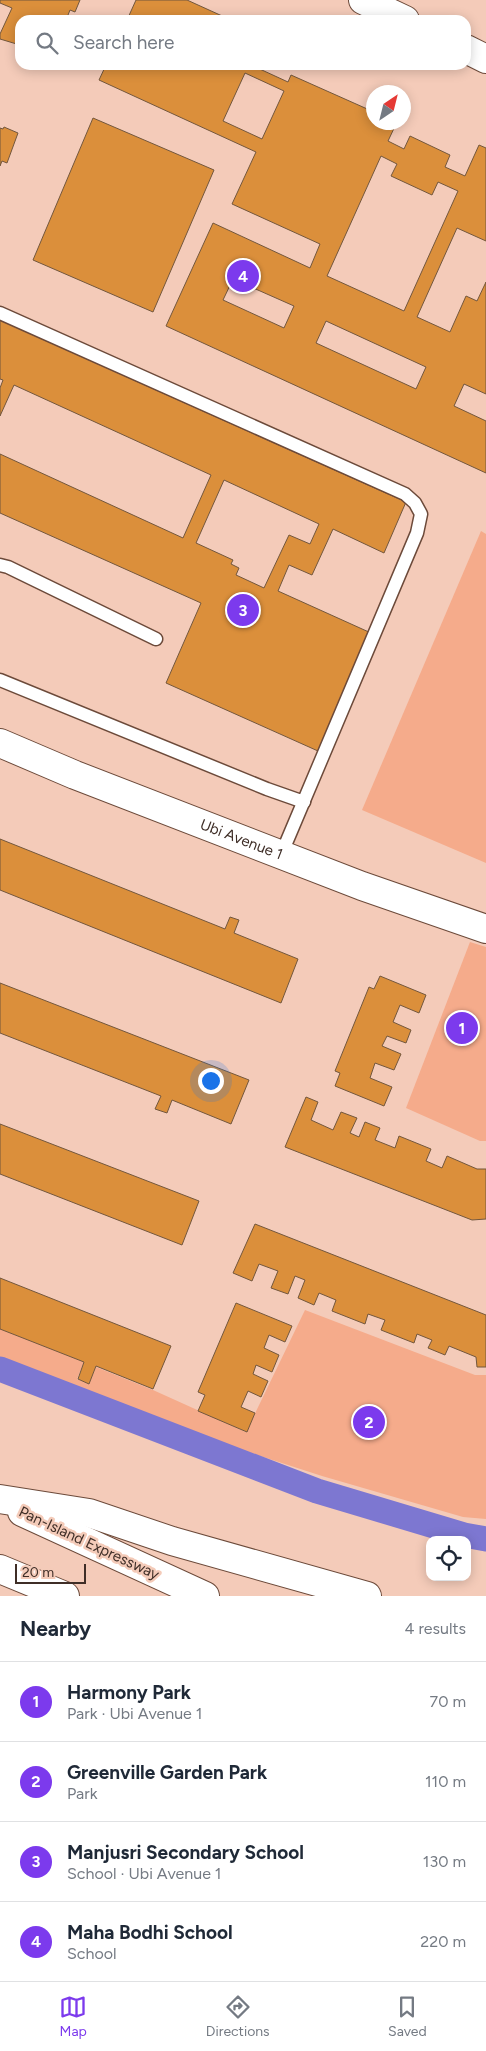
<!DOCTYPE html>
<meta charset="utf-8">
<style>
:root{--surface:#fff;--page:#f2f2f3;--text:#1f2937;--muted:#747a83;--line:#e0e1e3;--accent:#7c3aed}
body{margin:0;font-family:Figtree,sans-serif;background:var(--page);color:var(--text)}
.controls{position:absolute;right:15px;bottom:15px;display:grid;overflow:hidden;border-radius:10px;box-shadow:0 2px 12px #0003}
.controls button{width:45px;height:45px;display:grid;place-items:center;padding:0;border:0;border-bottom:1px solid var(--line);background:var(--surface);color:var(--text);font:25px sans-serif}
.compass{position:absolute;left:366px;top:85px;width:45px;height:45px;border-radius:50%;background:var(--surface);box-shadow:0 2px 12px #0003;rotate:35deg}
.scale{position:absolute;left:15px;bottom:12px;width:71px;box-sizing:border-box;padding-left:5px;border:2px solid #3f2e27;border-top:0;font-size:14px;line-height:18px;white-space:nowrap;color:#3f2e27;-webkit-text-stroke:4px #f4cbb9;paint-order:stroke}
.you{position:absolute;left:210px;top:1080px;width:18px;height:18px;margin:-12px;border:4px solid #fff;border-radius:50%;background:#1a73e8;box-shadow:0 0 0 8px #1a73e833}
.badge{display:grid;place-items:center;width:32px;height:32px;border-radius:50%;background:var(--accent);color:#fff;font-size:16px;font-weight:700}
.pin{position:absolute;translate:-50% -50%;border:2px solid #fff;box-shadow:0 1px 5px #0006}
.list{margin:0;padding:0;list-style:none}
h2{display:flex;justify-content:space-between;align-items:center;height:65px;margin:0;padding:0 20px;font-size:21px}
h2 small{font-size:16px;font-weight:400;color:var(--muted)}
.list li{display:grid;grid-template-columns:32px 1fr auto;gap:15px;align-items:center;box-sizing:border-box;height:80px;padding:0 20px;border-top:1px solid var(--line)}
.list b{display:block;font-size:19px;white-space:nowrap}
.list p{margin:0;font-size:16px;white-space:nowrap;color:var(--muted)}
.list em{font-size:16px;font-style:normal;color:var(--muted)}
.icon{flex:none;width:28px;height:28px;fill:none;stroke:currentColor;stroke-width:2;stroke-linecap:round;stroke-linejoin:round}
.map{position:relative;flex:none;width:486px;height:1596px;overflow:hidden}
.search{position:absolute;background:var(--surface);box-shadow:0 2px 12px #0003;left:15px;right:15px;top:15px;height:55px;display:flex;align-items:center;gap:12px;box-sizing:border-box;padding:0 18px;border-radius:15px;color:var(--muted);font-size:19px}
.sheet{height:385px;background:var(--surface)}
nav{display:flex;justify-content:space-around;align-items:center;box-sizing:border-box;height:70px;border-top:1px solid var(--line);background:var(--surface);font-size:14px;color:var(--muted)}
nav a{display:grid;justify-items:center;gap:2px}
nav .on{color:var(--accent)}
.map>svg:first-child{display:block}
</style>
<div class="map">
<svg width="486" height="1596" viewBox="0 0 486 1596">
<rect width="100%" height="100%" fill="#f4cbb9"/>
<g fill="#f5ab8b">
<path d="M481 531 486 534V863L362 810Z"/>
<path d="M470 942 486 947V1141H480L406 1108Z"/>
<path d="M305 1310 475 1375H486V1519L463 1517 322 1476 245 1451 0 1357V1329L84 1362 77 1379 89 1384 96 1367 153 1390 246 1432Z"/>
</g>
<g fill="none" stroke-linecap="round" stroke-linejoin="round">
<path stroke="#7d77d1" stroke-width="25" d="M0 1369 317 1491 464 1535 486 1539"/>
</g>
<g fill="#db8f3b" stroke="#73573d" fill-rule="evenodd">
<path d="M0 0H80L75 12 70 10 66 20H20V45L0 39V34L12 8 0 3Z"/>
<path d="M136 0H187L231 20H127Z"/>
<path d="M106 65H251L288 82 291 75 374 112V122H397L388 141 404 149 410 136 450 155 445 167 465 176 479 145 486 148V241L457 228 417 317 450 332 466 296 477 301 486 282V394L464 384 454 406 486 421V473L166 326 213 223 310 268 320 244 232 204 256 152 99 80ZM245 73 284 91 262 139 223 121ZM381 156 397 164 391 176 432 195 438 182 458 191 404 311 327 276ZM233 279 294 306 284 328 223 300ZM326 321 426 367 416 389 316 343Z"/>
<path d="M93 118 214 170 153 312 33 260Z"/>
<path d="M4 127 18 133 7 163 2 161 0 166V128L3 129Z"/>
<path d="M0 320 406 502 384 553 333 529 312 575 289 565 278 591 371 633 318 751 166 683 201 603 0 513V454L183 538 211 475 14 385 0 416V388L3 380 0 379ZM224 480 319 524 310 544 289 535 264 588 236 575 239 568 231 564 233 560 196 543Z"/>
<path d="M0 839 225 929 230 917 239 920 234 933 298 959 281 1003 0 890Z"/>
<path d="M380 976 426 995 419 1013 400 1005 393 1022 411 1030 406 1043 387 1036 382 1046 401 1054 394 1070 375 1063 370 1078 392 1087 384 1106 335 1086 340 1073 335 1071 369 987 374 989Z"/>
<path d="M0 983 249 1080 231 1124 172 1100 167 1113 155 1109 161 1096 0 1033Z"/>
<path d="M306 1097 318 1102 311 1120 333 1130 341 1112 357 1118 350 1133 359 1137 365 1122 380 1128 375 1140 395 1148 399 1136 431 1149 426 1161 442 1168 447 1156 477 1169H486V1219L472 1220 285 1147Z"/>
<path d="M0 1124 199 1201 182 1245 0 1174Z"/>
<path d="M255 1224 486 1315V1367H477L476 1357 449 1346 445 1355 428 1348 432 1340 417 1334 414 1343 381 1330 385 1320 368 1314 365 1324 332 1311 336 1300 319 1293 314 1305 298 1298 305 1280 295 1276 288 1294 271 1288 278 1271 259 1264 252 1281 233 1273Z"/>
<path d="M0 1278 171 1346 153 1389 96 1366 89 1384 78 1379 84 1362 0 1329Z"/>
<path d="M236 1303 292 1326 285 1342 269 1335 264 1348 279 1355 272 1372 256 1365 253 1374 268 1381 261 1397 248 1391 241 1407 255 1413 247 1432 198 1411 205 1395 198 1392Z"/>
</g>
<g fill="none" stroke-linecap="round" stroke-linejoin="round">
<defs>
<g id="service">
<path d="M0 313 405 494 415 503 421 514 417 533 281 855"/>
<path d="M0 565 8 567 156 639"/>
<path d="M0 680 267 789 304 802"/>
</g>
<g id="tertiary">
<path d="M363 0 405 20"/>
<path d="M466 49 486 59"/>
<path id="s1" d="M0 743 75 775 362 886 486 929"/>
</g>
<g id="motorway">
<path d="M0 1499 89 1513 172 1541 367 1596"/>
<path d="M22 1512 205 1596"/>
<path d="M0 1569 65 1596"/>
</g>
</defs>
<use href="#service" stroke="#6c4a3a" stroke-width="15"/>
<use href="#tertiary" stroke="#6c4a3a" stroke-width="30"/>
<use href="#motorway" stroke="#6c4a3a" stroke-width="30"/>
<use href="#service" stroke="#fff" stroke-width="12"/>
<use href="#tertiary" stroke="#fff" stroke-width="28"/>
<use href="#motorway" stroke="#fff" stroke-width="28"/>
</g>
<g text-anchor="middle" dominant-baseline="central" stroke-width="5" stroke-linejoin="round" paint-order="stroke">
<g font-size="15" fill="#3f2e27" stroke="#f4cbb9">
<text stroke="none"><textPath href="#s1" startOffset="260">Ubi Avenue 1</textPath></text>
<text transform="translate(89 1543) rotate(25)">Pan-Island Expressway</text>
</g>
</g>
</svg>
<div class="controls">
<button><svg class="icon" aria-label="locate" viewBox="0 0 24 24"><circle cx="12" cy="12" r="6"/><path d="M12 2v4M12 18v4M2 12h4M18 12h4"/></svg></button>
</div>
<svg class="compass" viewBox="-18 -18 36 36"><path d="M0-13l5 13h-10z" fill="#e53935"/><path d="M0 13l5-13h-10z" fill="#747a83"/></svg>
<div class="scale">20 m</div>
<div class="you"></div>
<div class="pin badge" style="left:462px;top:1028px">1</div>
<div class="pin badge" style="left:369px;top:1422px">2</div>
<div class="pin badge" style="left:243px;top:610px">3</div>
<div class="pin badge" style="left:243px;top:276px">4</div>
<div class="search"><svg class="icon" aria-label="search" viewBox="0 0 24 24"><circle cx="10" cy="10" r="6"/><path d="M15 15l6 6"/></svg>Search here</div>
</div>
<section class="sheet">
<h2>Nearby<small>4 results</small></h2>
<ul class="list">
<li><span class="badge">1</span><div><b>Harmony Park</b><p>Park · Ubi Avenue 1</p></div><em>70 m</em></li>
<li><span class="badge">2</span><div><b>Greenville Garden Park</b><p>Park</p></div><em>110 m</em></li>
<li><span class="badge">3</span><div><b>Manjusri Secondary School</b><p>School · Ubi Avenue 1</p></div><em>130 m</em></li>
<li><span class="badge">4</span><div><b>Maha Bodhi School</b><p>School</p></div><em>220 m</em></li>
</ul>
</section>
<nav>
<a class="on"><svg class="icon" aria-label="map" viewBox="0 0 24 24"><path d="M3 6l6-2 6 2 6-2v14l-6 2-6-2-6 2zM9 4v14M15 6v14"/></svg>Map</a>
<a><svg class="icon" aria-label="directions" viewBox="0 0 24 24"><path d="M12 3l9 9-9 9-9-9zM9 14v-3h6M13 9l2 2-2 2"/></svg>Directions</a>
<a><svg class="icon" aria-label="saved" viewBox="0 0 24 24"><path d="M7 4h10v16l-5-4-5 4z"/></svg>Saved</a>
</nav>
